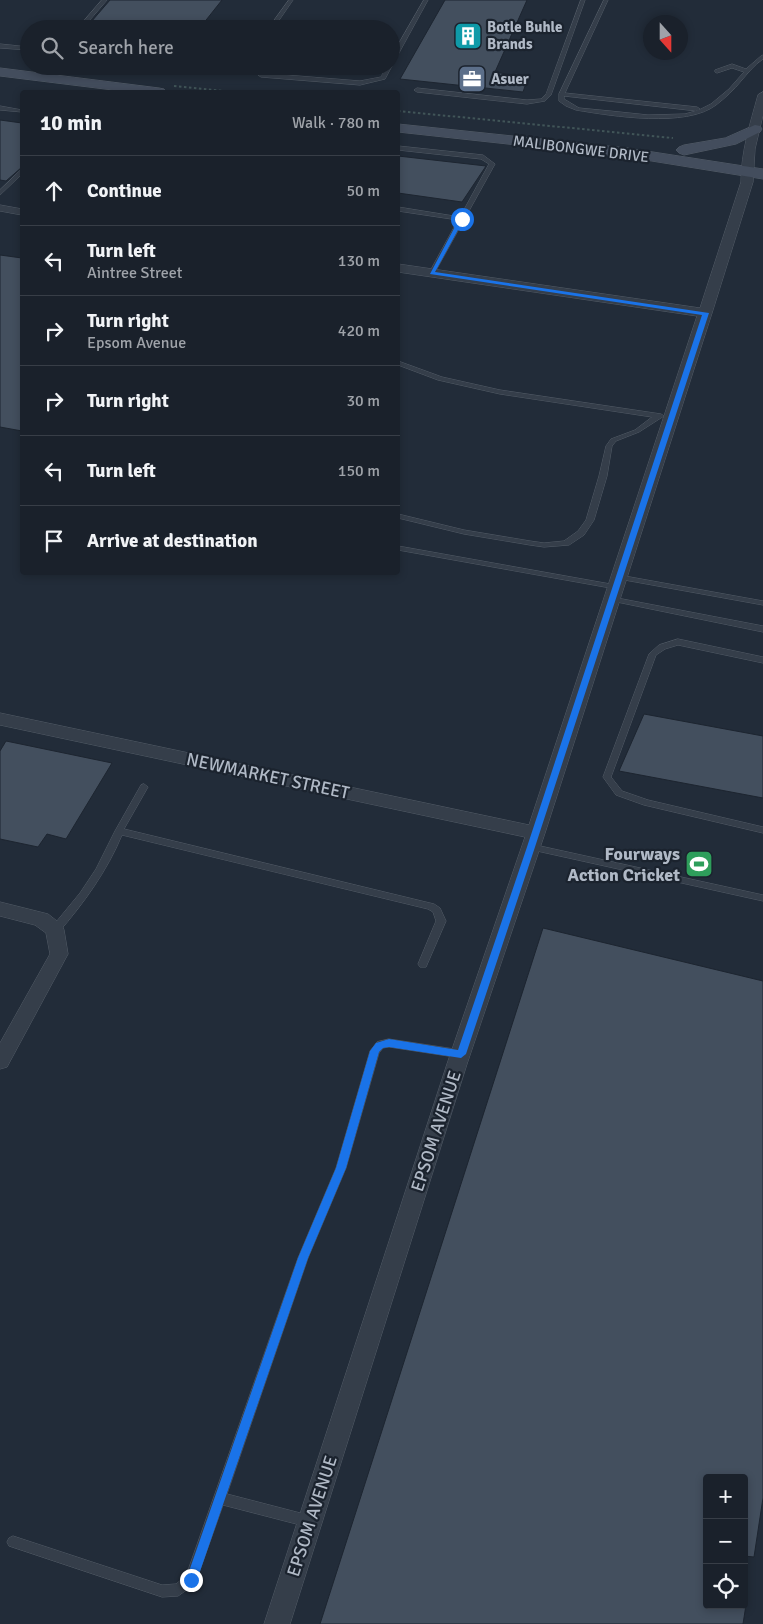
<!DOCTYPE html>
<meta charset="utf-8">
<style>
:root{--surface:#1a212b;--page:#272e37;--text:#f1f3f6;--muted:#9fa3a9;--line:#383e47}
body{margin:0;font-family:Signika,sans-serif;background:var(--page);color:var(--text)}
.controls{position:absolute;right:15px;bottom:15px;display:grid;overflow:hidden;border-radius:5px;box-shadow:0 2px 8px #0003}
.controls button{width:45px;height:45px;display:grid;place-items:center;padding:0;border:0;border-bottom:1px solid var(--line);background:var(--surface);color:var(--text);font:25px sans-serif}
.compass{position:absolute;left:643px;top:15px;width:45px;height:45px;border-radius:50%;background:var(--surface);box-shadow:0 2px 8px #0003;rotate:159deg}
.stop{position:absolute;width:15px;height:15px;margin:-11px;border:4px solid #1a73e8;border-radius:50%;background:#fff}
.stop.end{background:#1a73e8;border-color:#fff;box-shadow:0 1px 5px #0008}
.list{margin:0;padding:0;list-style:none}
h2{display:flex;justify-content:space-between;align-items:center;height:65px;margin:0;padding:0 20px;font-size:21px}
h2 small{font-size:16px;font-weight:400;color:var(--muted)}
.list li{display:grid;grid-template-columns:32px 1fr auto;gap:15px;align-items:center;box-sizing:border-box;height:70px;padding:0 20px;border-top:1px solid var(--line)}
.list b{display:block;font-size:19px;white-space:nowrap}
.list p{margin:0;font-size:16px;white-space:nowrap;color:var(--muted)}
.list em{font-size:16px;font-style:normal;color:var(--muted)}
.icon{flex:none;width:28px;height:28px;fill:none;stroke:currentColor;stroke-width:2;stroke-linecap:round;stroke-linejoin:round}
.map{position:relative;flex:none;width:763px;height:1624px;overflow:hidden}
.search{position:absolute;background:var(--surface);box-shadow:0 2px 8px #0003;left:20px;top:20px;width:380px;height:55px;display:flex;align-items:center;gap:12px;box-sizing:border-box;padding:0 18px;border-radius:28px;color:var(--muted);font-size:19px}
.panel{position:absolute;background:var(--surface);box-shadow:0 2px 8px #0003;left:20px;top:90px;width:380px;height:485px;border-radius:5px}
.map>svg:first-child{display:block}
</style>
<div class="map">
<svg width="763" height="1624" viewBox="0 0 763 1624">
<rect width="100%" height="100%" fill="#222c39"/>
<g fill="#434f5e" stroke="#1d2530">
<path d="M110 0H222L199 29H85Z"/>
<path d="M445 0H527L495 72 528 78 523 92 400 79Z"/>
<path d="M0 120 22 123V167L6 181 0 180Z"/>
<path d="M398 156 486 166 462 202 398 193Z"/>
<path d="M0 255 22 258V431L0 427Z"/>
<path d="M644 714 763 736V798L619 771Z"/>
<path d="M6 741 112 763 66 839 47 834 38 847 0 839V751Z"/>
<path d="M543 928 763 981V1498L754 1557 744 1556V1478H707V1605H746L743 1624H320Z"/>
</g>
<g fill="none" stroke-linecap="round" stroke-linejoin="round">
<defs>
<g id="lane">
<path d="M102 0H107L82 29H77Z"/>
<path d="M289 0H293L273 29H268Z"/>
<path d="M424 0H428L394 62 391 63V57Z"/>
<path d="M581 0H585L551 95 545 101 527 104 417 92 414 90 417 88 527 100 541 99 546 94Z"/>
<path d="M604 0H608L565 93 697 107 700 109 697 111 564 96V99L579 108 610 111 648 115 685 114 699 110 711 104 729 89 744 72 732 68 717 73 715 72V70L732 64 746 69 761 56 763 55V59C754 65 748 73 741 81 734 90 725 98 716 105 686 128 612 116 576 110L566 106 559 101V94Z"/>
<path d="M0 44 29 47V50L0 48Z"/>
<path d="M386 66H392L385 79 360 85 261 77 258 75 261 73 360 81 381 77Z"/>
<path d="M0 106 22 110V112L0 110Z"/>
<path d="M398 146 483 155 495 164 434 274 429 273 458 220 398 211V207L460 217 489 164 481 159 398 150Z"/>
<path d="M22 169V174L0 195V190Z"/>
<path d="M398 361 442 377 500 390 661 414 664 416 639 432 616 441 612 446 607 476 594 520 584 535 569 545 544 547 530 545 464 534 398 518V514L464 530 530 541 544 543 564 541 578 531 586 520 599 476 606 446 611 439 635 430 652 417 500 394 438 380 398 365Z"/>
<path d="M398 546 616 585 620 587 616 589 398 550Z"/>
<path d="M616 575H619L763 601V605L619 579H616L615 577Z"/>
<path d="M609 597H612L763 626V632L612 601H609L608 599Z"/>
<path d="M678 639 763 657V663L678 645 665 649 656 655 611 777 622 791 648 800 763 827V833L644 805 616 795 603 777 649 654 659 645Z"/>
<path d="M144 784 148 787 124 829 434 904 440 908 446 921 426 967H420L418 964 436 921 433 912 428 909 122 835C107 871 84 903 58 933H52L50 930 52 927 80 893 96 869 115 831 141 785Z"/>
<path d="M531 844 763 895V901L528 849 527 847Z"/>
<path d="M389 1039 461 1050 465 1051 466 1054 465 1057 461 1058 389 1047 383 1048 379 1053 346 1168 308 1258 227 1494 308 1515 312 1517 314 1521 312 1525 308 1527 223 1505 195 1584 178 1596 162 1597 9 1546 7 1542 9 1538 13 1536 162 1585 176 1584 186 1576 298 1258 336 1168 370 1051 377 1042Z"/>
</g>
<g id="street">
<path d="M763 92V115L755 149 753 182 712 313 545 833 467 1064 290 1624H264L447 1064 525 837 0 725V713L529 825 697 316 398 272V264L700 308 741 182C741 152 750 124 758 95Z"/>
<path d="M0 205 22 209V215L0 211Z"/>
<path d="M0 902 48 914 62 925 64 930 68 954 7 1067 0 1069V1043L50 954 46 933 35 925 0 916Z"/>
</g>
<g id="secondary">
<path d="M0 68 159 88 164 89 166 92H129L0 76Z"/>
<path d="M398 124 627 148 763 169V179L627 157 398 132Z"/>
<path d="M755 125 760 126 762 129 760 132 736 144 684 155 679 153 676 150 679 147 684 145 725 138Z"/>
</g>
</defs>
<use href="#lane" stroke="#535c67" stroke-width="1"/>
<use href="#street" stroke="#535c67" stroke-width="1"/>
<use href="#secondary" stroke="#535c67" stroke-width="1"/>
<g stroke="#415558" stroke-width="2" stroke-dasharray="2.5 2.5" stroke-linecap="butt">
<path d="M174 86 235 92"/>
<path d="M398 111 673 138"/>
</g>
<use href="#lane" fill="#353e4a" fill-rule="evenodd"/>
<use href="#street" fill="#353e4a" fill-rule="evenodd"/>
<use href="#secondary" fill="#434d5d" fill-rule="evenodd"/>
</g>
<path fill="#1a73e8" d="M462 217 464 219 435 272 709 313 535 847 466 1054 461 1058 389 1047 383 1048 379 1052 346 1168 308 1258 197 1580 195 1584 191 1586 187 1584 186 1580 298 1258 336 1168 370 1051 376 1043 389 1039 458 1050 527 847 702 315 430 274 459 219Z"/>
<defs>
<symbol id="building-square" viewBox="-11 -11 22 22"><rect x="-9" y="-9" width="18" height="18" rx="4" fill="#0f9aa8" stroke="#1b232e"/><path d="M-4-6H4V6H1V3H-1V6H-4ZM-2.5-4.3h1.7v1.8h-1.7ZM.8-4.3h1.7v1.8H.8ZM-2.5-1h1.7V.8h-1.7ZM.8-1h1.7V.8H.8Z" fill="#fff"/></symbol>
<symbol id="office-square" viewBox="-11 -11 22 22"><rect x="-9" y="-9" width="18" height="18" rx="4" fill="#5c6f8a" stroke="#1b232e"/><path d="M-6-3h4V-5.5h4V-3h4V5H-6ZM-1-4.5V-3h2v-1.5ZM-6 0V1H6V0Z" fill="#fff"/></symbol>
<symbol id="stadium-square" viewBox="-11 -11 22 22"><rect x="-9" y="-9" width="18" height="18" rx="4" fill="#2e9e5b" stroke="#1b232e"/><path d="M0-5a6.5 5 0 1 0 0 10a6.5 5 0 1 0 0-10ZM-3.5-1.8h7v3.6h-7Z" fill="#fff"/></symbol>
</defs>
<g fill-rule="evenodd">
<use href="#building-square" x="452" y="20" width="32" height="32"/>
<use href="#office-square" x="456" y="63" width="32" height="32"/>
<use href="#stadium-square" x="683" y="848" width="32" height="32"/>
</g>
<g text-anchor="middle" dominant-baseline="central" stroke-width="4.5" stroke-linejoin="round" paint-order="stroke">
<g font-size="15" font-weight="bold" fill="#b0b9c6" stroke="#1b232e" text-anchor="start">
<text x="487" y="27">Botle Buhle<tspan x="487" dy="17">Brands</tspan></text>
<text x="491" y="79">Asuer</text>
</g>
<g font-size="15" fill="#b0b9c6" stroke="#1b232e">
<text transform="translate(581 149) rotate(7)">MALIBONGWE DRIVE</text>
</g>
<g font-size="18" fill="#b0b9c6" stroke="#1b232e">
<text transform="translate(268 776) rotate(12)">NEWMARKET STREET</text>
<text transform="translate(436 1131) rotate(-72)">EPSOM AVENUE</text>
<text transform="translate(312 1516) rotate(-72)">EPSOM AVENUE</text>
</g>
<g font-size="18" font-weight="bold" fill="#b0b9c6" stroke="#1b232e" text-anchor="end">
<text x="680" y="854">Fourways<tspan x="680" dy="21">Action Cricket</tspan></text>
</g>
</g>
</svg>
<div class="controls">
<button>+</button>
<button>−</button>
<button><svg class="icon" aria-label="locate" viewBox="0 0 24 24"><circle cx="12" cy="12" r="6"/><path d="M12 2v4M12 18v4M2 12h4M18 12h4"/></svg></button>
</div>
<svg class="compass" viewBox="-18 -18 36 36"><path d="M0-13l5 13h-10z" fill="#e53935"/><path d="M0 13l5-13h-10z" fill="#9fa3a9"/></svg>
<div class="stop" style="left:462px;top:219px"></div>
<div class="stop end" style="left:191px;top:1580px"></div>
<div class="search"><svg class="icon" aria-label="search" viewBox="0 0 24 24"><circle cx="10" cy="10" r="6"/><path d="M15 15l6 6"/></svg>Search here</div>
<section class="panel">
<h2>10 min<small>Walk · 780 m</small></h2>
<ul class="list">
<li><svg class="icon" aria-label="ahead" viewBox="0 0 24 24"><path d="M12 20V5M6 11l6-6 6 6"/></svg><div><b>Continue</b></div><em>50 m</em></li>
<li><svg class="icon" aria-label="left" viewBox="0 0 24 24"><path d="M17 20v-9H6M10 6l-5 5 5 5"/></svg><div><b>Turn left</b><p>Aintree Street</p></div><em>130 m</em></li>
<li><svg class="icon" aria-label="right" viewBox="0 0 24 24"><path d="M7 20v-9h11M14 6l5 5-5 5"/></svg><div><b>Turn right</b><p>Epsom Avenue</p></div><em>420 m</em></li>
<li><svg class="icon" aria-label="right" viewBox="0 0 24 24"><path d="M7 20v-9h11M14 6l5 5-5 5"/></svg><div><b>Turn right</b></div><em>30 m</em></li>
<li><svg class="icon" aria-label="left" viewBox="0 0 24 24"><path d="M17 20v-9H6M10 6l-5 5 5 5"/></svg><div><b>Turn left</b></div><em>150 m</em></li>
<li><svg class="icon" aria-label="arrive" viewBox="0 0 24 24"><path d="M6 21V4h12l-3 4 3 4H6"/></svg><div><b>Arrive at destination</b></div></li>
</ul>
</section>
</div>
